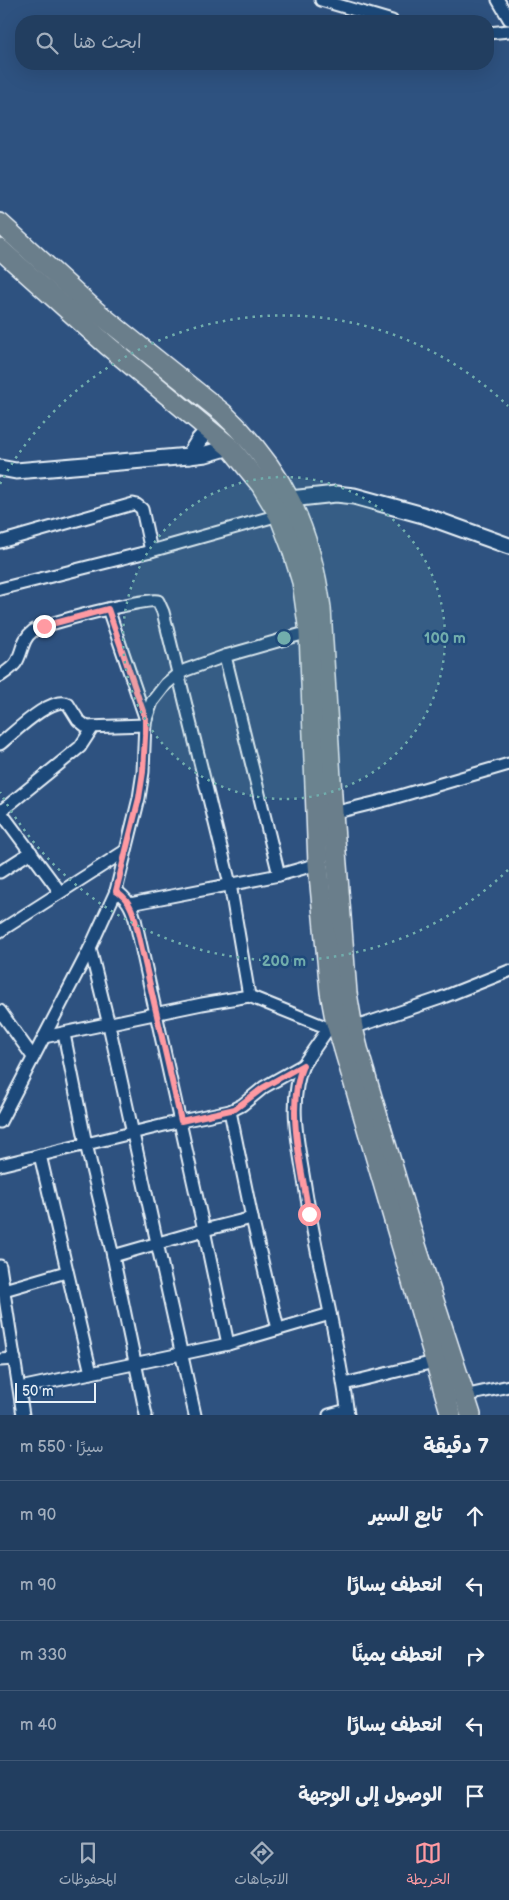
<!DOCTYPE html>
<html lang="ar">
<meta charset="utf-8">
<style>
:root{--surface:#223e60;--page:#2e4969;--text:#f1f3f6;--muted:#a2aebd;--line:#3f5775;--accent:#ff9aa2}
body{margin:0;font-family:"Balsamiq Sans","Playpen Sans Arabic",sans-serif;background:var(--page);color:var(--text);direction:rtl}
.scale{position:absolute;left:15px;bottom:12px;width:81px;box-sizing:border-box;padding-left:5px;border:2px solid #e8f1f8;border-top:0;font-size:14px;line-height:18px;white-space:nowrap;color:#e8f1f8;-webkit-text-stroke:4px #1f4a7a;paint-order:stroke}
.stop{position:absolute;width:15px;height:15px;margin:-11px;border:4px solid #ff9aa2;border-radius:50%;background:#fff}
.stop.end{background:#ff9aa2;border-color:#fff;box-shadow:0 1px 5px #0008}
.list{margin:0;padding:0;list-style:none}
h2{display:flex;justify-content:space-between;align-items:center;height:65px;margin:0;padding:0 20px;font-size:21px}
h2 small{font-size:16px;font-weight:400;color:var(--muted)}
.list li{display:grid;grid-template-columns:32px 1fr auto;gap:15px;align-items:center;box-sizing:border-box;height:70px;padding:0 20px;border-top:1px solid var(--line)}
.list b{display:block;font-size:19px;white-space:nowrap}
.list em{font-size:16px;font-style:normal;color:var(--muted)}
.icon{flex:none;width:28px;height:28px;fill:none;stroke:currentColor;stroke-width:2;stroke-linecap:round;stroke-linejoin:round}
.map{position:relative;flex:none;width:509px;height:1415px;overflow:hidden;direction:ltr}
.search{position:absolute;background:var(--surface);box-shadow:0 5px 20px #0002;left:15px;right:15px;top:15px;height:55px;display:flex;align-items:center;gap:12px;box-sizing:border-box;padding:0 18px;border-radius:20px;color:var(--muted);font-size:19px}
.sheet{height:415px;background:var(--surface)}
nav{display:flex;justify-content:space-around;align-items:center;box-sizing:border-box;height:70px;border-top:1px solid var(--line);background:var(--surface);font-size:14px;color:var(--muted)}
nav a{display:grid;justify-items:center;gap:2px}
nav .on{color:var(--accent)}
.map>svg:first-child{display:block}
</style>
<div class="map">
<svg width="509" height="1415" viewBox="0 0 509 1415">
<rect width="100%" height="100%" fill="#2e5280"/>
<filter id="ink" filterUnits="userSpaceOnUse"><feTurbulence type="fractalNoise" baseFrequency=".02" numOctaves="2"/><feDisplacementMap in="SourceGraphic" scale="10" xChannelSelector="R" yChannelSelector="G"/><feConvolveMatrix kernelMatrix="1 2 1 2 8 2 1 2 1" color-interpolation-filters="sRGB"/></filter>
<g filter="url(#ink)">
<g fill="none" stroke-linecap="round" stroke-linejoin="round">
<defs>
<g id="minor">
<path d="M321 0 392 21"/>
<path d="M498 0 509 19"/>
<path d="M488 33 509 31"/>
<path d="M0 542 133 504 137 505 142 509 151 551"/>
<path d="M0 589 151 551 279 515"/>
<path d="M108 609 146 720"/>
<path d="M225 656 279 875 318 864"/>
<path d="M0 676C6 672 14 667 17 661 23 650 22 639 33 631 42 624 149 597 158 601L163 612 230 884 249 996"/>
<path d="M0 744C13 734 51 695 68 704L78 720 87 727 145 725"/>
<path d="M0 811 60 892"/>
<path d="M0 812 80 747 93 727"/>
<path d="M333 813 386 800 509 764"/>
<path d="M0 872 31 852"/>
<path d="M116 891C127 898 131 906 135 919L204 1230 228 1344"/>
<path d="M130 904 279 875"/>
<path d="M0 931 125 851"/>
<path d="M90 948 109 1025 195 1415"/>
<path d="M0 1011 33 1057"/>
<path d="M335 1019 303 1065C288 1101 298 1143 304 1180 316 1259 338 1336 348 1415"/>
<path d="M353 1028 441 998 509 971"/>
<path d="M64 1034 86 1144 113 1256 146 1415"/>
<path d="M44 1037 202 1004 249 996 328 1028"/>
<path d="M230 1111 252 1218 278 1329"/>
<path d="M0 1122 90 948 116 891 139 798 143 772 145 722 152 702 166 684 178 674 186 670 225 656 309 632"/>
<path d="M40 1155 91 1373"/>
<path d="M0 1165 181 1121 230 1111 242 1105 264 1087 303 1065"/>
<path d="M113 1256 204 1230 252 1218"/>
<path d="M0 1266 23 1415"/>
<path d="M4 1290 66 1272"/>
<path d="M0 1360 15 1359"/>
<path d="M344 1384 434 1362"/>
<path d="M20 1388 228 1344 330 1314"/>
<path d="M459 1397 509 1386"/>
<path d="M329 1415 347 1410"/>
</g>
<g id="tertiary">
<path d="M189 456 199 440 209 429"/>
<path d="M0 468 16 471 189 456 206 454 230 447"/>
<path d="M290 499 336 494 354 496 423 515 509 546"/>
</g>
<g id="primary">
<path d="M0 223 97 312 223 413C283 470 310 526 321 608L333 813 347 993 353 1028 361 1060 415 1242 471 1415"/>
<path d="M0 249 108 346 230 447 261 485 279 515 292 549 302 582 309 632 318 864 330 992 335 1019 451 1415"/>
</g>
</defs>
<use href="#minor" stroke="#e8f1f8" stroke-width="15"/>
<use href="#tertiary" stroke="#e8f1f8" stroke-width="19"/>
<use href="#primary" stroke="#e8f1f8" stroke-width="22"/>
<use href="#minor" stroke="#1f4a7a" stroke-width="11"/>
<use href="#tertiary" stroke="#1f4a7a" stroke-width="15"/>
<use href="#primary" stroke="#6b7e8b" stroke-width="19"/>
</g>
</g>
<g fill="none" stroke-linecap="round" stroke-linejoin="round" filter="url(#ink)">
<path stroke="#ff9aa2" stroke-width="6" d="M44 626 108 609 146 720 143 772 139 798 116 891C127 898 131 906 135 919L181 1121 235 1109 264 1087 303 1065C285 1107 302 1169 309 1214"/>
</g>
<circle cx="284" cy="638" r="161" fill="#71adac" fill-opacity=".12"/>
<g fill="none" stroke="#71adac" stroke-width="2.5" stroke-dasharray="2.5 5">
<circle cx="284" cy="638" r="161"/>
<path d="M508 870A323 323 0 0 1 0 792M0 484A323 323 0 0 1 508 406"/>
</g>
<circle cx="284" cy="638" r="8" fill="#71adac" stroke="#1f4a7a" stroke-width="2.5"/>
<g font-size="15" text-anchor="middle" font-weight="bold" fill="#71adac" stroke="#1f4a7a" stroke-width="5" stroke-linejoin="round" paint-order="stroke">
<text x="445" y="643">100 m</text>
<text x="284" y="966">200 m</text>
</g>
</svg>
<div class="scale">50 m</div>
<div class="stop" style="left:309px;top:1214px"></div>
<div class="stop end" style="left:44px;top:626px"></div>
<div class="search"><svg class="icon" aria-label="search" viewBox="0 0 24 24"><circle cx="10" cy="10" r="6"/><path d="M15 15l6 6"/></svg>ابحث هنا</div>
</div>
<section class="sheet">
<h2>7 دقيقة<small>سيرًا · 550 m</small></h2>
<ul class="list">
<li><svg class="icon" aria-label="ahead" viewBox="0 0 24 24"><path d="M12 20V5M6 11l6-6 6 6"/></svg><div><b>تابع السير</b></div><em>90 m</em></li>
<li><svg class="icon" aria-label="left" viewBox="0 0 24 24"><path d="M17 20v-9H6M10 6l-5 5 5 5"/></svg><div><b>انعطف يسارًا</b></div><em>90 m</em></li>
<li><svg class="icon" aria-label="right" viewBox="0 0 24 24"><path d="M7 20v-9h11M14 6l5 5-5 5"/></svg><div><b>انعطف يمينًا</b></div><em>330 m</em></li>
<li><svg class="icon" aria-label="left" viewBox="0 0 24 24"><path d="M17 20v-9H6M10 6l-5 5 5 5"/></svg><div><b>انعطف يسارًا</b></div><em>40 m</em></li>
<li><svg class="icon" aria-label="arrive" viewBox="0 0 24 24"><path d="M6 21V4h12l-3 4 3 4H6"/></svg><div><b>الوصول إلى الوجهة</b></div></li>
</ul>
</section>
<nav>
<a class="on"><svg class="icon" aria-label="map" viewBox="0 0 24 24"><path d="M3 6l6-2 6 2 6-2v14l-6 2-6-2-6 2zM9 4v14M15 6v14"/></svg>الخريطة</a>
<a><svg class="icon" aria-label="directions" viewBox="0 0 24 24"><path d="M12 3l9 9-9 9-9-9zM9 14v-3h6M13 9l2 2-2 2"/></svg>الاتجاهات</a>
<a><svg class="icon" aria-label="saved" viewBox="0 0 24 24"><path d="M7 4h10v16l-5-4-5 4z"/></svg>المحفوظات</a>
</nav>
